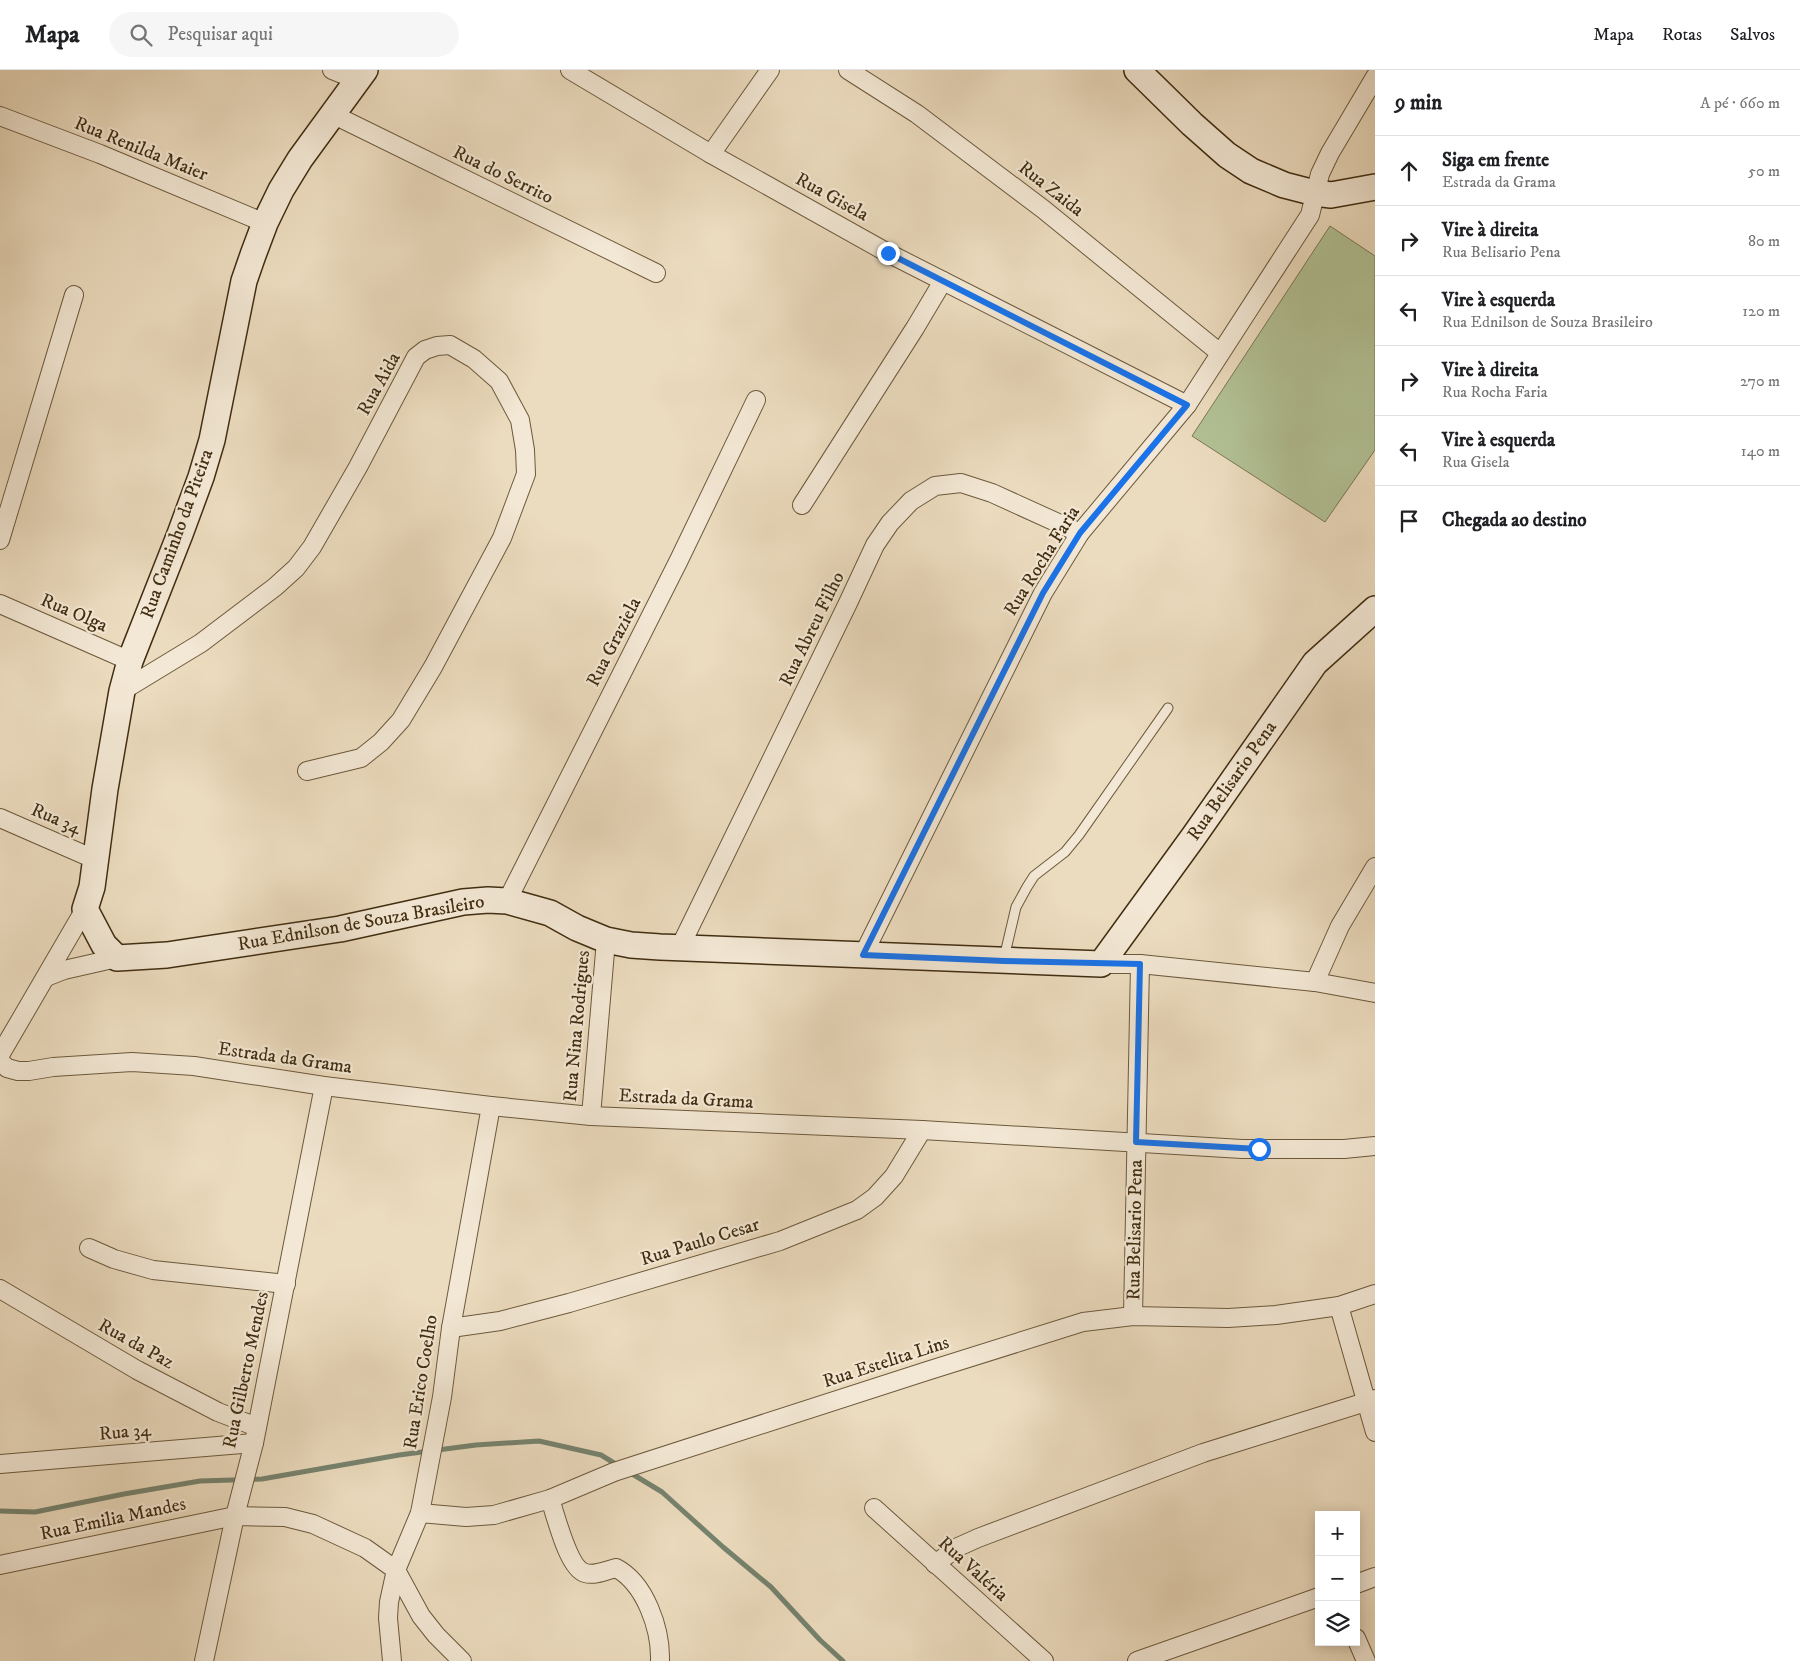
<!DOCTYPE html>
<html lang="pt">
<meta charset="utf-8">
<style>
:root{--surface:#fff;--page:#f6f6f6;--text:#202124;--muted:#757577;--line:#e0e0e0}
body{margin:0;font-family:"IM FELL DW Pica",serif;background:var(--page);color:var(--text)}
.controls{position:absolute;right:15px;bottom:15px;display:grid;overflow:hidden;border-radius:0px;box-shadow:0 2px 12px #0003}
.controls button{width:45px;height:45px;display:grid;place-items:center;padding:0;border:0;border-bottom:1px solid var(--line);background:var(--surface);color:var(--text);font:25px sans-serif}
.stop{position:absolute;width:15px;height:15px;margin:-11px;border:4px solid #1a73e8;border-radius:50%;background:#fff}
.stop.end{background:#1a73e8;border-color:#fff;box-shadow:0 1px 5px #0008}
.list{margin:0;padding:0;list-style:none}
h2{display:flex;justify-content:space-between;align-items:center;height:65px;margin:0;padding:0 20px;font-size:21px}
h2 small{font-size:16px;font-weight:400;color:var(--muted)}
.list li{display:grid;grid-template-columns:32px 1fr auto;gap:15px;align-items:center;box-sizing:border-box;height:70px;padding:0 20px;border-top:1px solid var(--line)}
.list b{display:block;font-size:19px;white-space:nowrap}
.list p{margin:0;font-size:16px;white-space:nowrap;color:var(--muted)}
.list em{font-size:16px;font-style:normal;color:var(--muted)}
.icon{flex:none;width:28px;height:28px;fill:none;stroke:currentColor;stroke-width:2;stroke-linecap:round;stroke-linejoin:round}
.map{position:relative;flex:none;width:1375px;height:1591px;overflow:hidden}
header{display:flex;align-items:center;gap:30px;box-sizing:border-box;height:70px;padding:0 25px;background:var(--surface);border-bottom:1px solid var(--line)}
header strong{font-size:24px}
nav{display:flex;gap:28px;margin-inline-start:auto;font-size:18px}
.search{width:350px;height:45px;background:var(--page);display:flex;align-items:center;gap:12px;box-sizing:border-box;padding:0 18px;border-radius:28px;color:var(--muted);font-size:19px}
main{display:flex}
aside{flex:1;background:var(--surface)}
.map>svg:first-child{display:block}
</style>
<header>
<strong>Mapa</strong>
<div class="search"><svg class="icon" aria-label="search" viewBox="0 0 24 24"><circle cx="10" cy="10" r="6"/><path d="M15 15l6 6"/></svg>Pesquisar aqui</div>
<nav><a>Mapa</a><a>Rotas</a><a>Salvos</a></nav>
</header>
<main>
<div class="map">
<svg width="1375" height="1591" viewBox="0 0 1375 1591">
<rect width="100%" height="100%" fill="#ecdcbf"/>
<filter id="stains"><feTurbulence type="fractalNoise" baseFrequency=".004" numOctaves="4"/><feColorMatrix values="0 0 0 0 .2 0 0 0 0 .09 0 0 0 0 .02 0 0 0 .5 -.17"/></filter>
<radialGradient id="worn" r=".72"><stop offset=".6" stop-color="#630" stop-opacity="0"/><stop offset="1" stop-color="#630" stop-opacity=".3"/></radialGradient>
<path fill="#b2c296" stroke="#7a7854" d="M1330 156 1375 186V380L1325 452 1192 366Z"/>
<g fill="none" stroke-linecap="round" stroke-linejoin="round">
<g stroke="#76836f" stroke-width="5">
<path d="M629 1402 662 1422 723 1477 771 1517 820 1570 843 1591"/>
<path d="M0 1441 35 1442 124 1424 200 1411 262 1409 399 1385 476 1375 539 1371 601 1385 619 1396"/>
</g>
<defs>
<path id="lane" d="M1004 888 1016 837 1027 817 1034 806 1065 782 1079 765 1168 638"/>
<g id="street">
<path d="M332 0 357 10"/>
<path d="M570 0 711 84 888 183 1187 335"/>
<path d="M848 0 917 44 1043 139 1220 283"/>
<path d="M332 44 656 203"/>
<path d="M0 46 100 84 265 153"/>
<path d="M711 84 770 0"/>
<path d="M802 435 915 258 943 211"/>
<path d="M0 470 74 225"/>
<path d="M0 534 130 591"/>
<path d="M122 621 201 573 275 517 296 498 312 477 358 397 416 287 425 280 437 276 450 275 474 289 499 311 520 350 525 380 526 404 502 468 433 597 401 650 381 672 361 688 307 701"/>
<path d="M0 748 94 789"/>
<path d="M507 831 679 490 756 330"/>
<path d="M680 877 848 533 875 475 890 453 911 431 935 416 961 413 992 423 1080 463"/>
<path d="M863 885 1043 523 1080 463 1187 335 1288 179 1310 145 1320 104 1330 83 1375 7"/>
<path d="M1101 894H1140L1315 912 1375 923"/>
<path d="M46 907 64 900 117 888"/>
<path d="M1315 912 1340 856 1375 797"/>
<path d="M0 985 85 839"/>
<path d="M0 991 7 998 18 1001H29L53 997 132 992 194 996 324 1016 491 1036 591 1046 922 1060 1242 1079H1344L1375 1076"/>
<path d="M591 1046 606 870"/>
<path d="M89 1178 114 1189 153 1200 286 1214"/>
<path d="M0 1219 137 1300 218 1342 257 1357"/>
<path d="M1339 1236 1375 1362"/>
<path d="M1133 1246 1140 894"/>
<path d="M451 1258 500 1251 569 1233 780 1171 857 1140 875 1127 894 1106 922 1060"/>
<path d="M0 1394 254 1373"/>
<path d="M550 1429C556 1446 568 1498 585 1503 595 1506 607 1500 616 1498 645 1513 661 1559 660 1591"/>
<path d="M874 1438 1044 1591"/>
<path d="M420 1443 466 1447 494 1445 550 1429 614 1402 927 1301 1083 1252 1133 1246 1228 1248 1276 1245 1339 1236 1375 1224"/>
<path d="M935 1494 958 1477 978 1468 1203 1383 1375 1329"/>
<path d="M0 1495 235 1446 285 1447 313 1454 365 1478 396 1500 421 1546 436 1565 462 1591"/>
<path d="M1356 1514 1375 1507"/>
<path d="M1356 1568 1366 1591"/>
<path d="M204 1591 235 1446 254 1373 324 1016"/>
<path d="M392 1591 388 1548 389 1532 396 1500 420 1443 442 1327 451 1258 491 1036"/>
<path d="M1137 1591 1319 1527"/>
</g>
<g id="secondary">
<path d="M365 0 300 89 281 120 265 153 253 185 244 211 212 370 201 407 180 464 130 591 122 621 105 719 92 817 85 839 104 875 117 888 167 885 340 859 463 832 488 830 507 831 550 843 577 858 606 870 631 875 660 877 1101 894 1194 766 1315 593 1375 539"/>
<path d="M1137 0 1192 54 1227 85 1251 101 1284 115 1315 123 1331 125 1375 117"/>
</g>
</defs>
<use href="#lane" stroke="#6c593c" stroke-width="11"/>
<use href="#street" stroke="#6c593c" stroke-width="20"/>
<use href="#secondary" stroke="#412d11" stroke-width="28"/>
<use href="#lane" stroke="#f3e8d5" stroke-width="9"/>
<use href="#street" stroke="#f3e8d5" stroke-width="18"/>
<use href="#secondary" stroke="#f3e8d5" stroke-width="25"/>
</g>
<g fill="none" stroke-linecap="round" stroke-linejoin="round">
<path stroke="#1a73e8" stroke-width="6" d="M888 183 1187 335 1080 463 1043 523 863 885 1004 891 1140 894 1136 1072 1259 1079"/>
</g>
<g text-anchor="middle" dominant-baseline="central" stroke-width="4.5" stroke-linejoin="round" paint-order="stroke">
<g font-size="19" fill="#412d11" stroke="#f3e8d5">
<text transform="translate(141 79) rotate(22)">Rua Renilda Maier</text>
<text transform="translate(503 105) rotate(26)">Rua do Serrito</text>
<text transform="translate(1051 119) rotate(38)">Rua Zaida</text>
<text transform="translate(832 127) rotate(29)">Rua Gisela</text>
<text transform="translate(379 314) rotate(-61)">Rua Aida</text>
<text transform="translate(177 464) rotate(-70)">Rua Caminho da Piteira</text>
<text transform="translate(1042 491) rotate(-58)">Rua Rocha Faria</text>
<text transform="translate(74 543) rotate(23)">Rua Olga</text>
<text transform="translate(812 559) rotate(-64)">Rua Abreu Filho</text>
<text transform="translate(614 572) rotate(-63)">Rua Graziela</text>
<text transform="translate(1232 711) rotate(-55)">Rua Belisario Pena</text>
<text transform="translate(56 749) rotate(23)">Rua 34</text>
<text transform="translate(361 853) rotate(-10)">Rua Ednilson de Souza Brasileiro</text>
<text transform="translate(577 956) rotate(-85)">Rua Nina Rodrigues</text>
<text transform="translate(285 988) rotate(8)">Estrada da Grama</text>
<text transform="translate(686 1029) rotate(3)">Estrada da Grama</text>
<text transform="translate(1135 1160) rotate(-89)">Rua Belisario Pena</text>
<text transform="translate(700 1172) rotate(-17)">Rua Paulo Cesar</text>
<text transform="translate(136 1274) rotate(29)">Rua da Paz</text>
<text transform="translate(886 1292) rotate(-18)">Rua Estelita Lins</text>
<text transform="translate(246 1300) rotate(-78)">Rua Gilberto Mendes</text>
<text transform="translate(421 1312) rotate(-81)">Rua Erico Coelho</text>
<text transform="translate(125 1362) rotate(-5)">Rua 34</text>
<text transform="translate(113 1449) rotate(-12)">Rua Emilia Mandes</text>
<text transform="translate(973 1499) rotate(42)">Rua Valéria</text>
</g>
</g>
<rect width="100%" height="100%" filter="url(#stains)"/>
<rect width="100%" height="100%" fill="url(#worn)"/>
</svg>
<div class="controls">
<button>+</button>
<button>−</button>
<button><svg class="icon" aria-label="layers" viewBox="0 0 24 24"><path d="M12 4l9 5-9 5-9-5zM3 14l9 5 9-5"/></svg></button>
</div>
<div class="stop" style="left:1259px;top:1079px"></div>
<div class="stop end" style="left:888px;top:183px"></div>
</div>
<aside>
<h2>9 min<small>A pé · 660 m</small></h2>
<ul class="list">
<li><svg class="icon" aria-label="ahead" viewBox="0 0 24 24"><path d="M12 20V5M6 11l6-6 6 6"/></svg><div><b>Siga em frente</b><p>Estrada da Grama</p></div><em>50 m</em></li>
<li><svg class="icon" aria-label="right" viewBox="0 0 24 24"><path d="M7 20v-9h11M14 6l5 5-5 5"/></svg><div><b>Vire à direita</b><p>Rua Belisario Pena</p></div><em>80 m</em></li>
<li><svg class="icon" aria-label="left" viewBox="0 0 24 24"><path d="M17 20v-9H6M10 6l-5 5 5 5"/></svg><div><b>Vire à esquerda</b><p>Rua Ednilson de Souza Brasileiro</p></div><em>120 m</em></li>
<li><svg class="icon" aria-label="right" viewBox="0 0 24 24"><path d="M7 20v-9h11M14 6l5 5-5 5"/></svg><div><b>Vire à direita</b><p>Rua Rocha Faria</p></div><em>270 m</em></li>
<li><svg class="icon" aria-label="left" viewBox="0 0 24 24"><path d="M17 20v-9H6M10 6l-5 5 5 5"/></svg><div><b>Vire à esquerda</b><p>Rua Gisela</p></div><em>140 m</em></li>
<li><svg class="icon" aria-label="arrive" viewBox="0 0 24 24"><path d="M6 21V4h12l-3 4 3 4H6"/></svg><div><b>Chegada ao destino</b></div></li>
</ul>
</aside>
</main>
